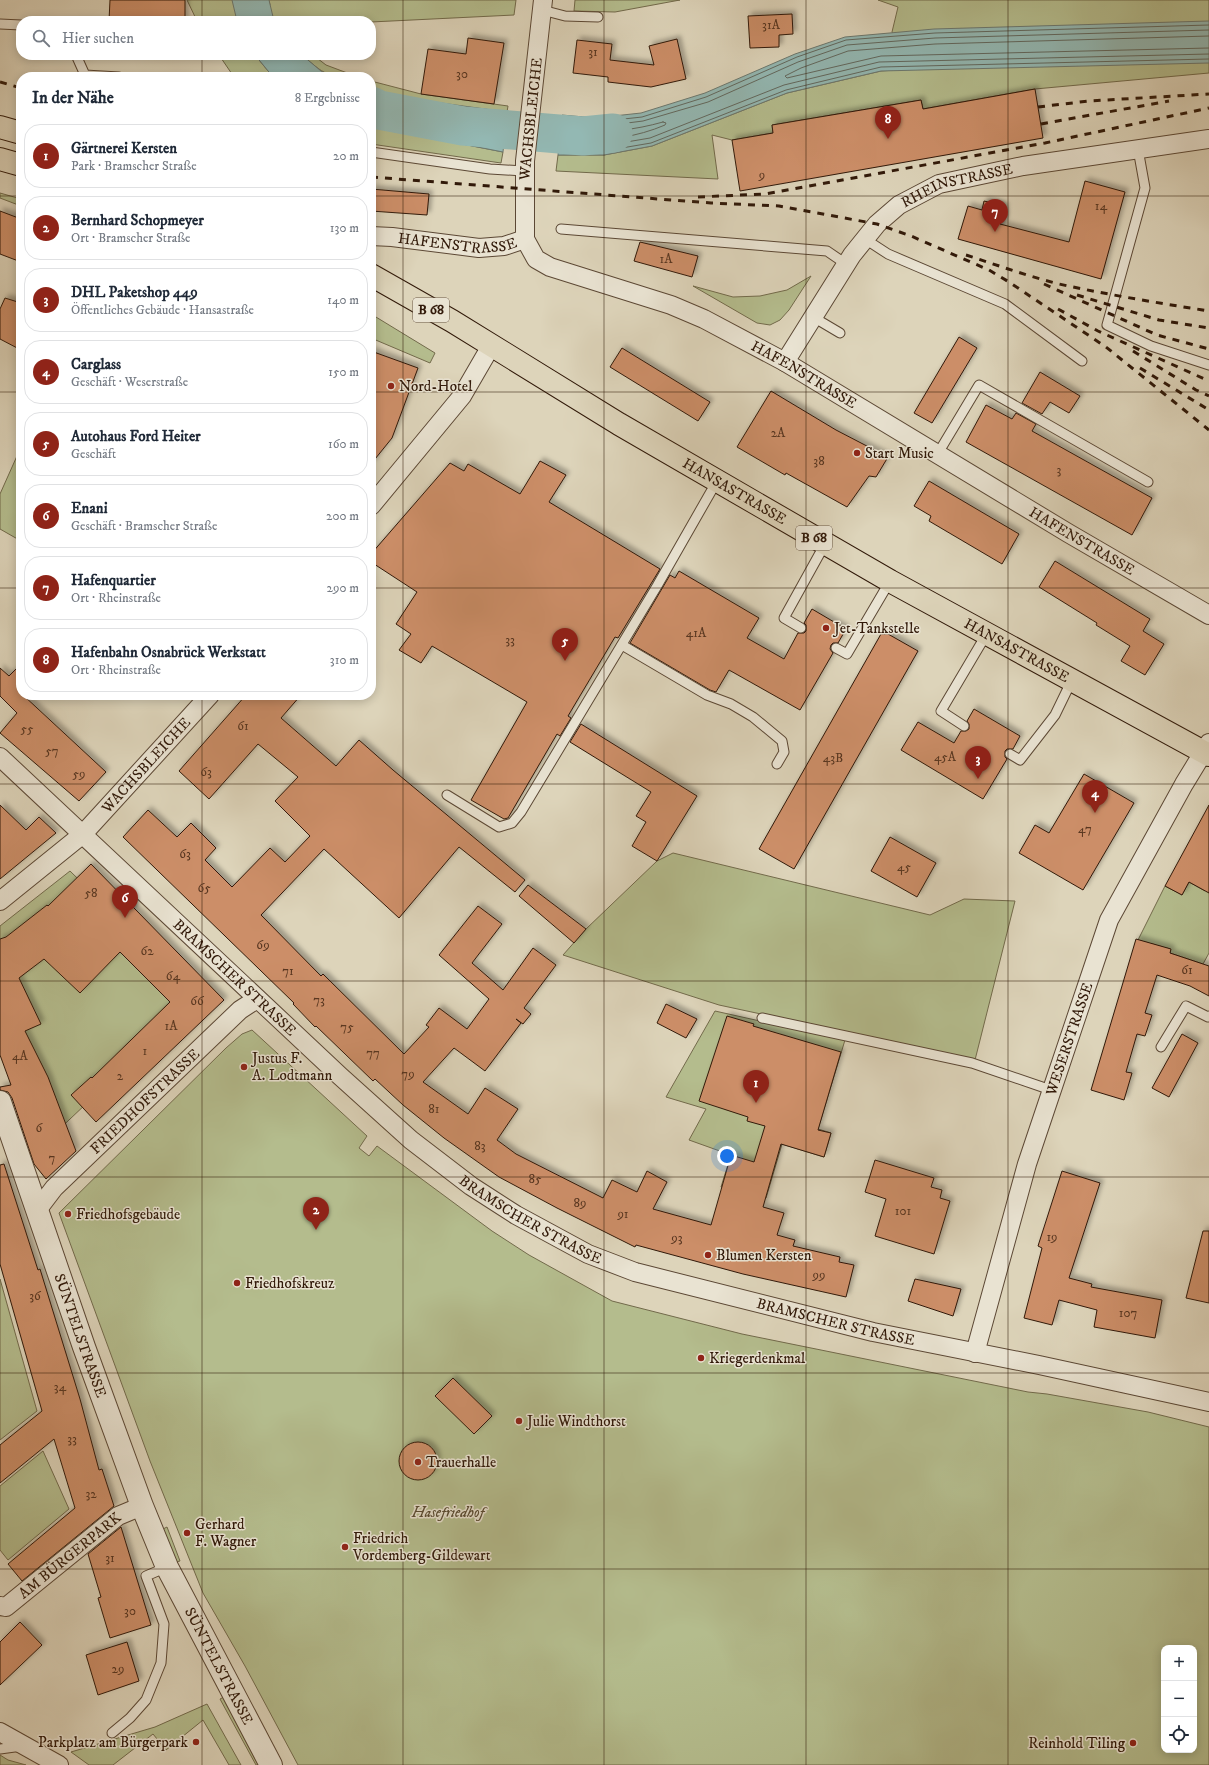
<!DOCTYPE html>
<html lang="de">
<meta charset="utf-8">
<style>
:root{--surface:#fff;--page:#f2f2f3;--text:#1f2937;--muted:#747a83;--line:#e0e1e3;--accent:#8f2418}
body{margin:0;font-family:"IM FELL DW Pica",serif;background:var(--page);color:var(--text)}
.controls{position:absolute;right:12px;bottom:12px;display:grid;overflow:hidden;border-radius:8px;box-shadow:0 2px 10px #0003}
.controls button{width:36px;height:36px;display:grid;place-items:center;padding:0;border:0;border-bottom:1px solid var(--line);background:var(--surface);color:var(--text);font:20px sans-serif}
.you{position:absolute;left:727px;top:1156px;width:14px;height:14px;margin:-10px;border:3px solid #fff;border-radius:50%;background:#1a73e8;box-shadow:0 0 0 6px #1a73e833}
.badge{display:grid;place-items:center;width:26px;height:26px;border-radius:50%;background:var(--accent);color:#fff;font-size:13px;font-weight:700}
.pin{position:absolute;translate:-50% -33px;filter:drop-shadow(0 1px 2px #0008)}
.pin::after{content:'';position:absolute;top:21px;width:14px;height:12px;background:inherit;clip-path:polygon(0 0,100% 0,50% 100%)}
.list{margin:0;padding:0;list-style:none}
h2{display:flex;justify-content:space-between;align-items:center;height:52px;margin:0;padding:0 16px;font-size:17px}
h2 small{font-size:13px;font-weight:400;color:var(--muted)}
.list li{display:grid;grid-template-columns:26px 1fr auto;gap:12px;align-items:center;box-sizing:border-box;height:64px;margin:0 8px 8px;padding:0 8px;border:1px solid var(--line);border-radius:16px}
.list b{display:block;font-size:15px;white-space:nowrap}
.list p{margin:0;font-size:13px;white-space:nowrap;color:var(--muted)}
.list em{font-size:13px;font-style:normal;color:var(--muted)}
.icon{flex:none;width:22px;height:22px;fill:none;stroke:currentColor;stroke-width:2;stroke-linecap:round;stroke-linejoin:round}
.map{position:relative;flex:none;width:1209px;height:1765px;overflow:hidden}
.search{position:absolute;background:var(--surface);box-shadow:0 2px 10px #0003;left:16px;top:16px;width:360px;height:44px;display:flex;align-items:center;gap:10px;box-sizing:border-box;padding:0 14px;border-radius:16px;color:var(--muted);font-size:15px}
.panel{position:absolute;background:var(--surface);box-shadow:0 2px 10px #0003;left:16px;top:72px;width:360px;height:628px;border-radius:16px}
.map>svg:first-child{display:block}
</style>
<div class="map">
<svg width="1209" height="1765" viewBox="0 0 1209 1765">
<defs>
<filter id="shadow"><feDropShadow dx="3.5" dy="-3.5" stdDeviation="2" flood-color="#0004"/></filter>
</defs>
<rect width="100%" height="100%" fill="#ddd4ba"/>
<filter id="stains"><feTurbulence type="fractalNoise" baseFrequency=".005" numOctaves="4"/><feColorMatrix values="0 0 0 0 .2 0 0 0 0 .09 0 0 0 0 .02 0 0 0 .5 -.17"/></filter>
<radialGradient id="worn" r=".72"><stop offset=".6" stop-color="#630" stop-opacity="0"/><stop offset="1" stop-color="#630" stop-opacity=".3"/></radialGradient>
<g fill="#b4bc8d" stroke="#726a4b" fill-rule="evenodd">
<path d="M187 0H258L270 5 269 0H516L514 15 371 22 197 21Z"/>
<path d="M575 0H680L615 12 574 11Z"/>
<path d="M878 0H1209V73L1035 89 923 109 921 100 772 125 773 133 732 140 712 135 718 179 556 171 558 155H604L652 146 787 93 881 71 910 69 892 32 898 7Z"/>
<path d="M219 55H255L273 77H234Z"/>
<path d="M302 55H313L326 65 358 77C327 77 325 75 302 55Z"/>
<path d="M371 81 421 94 508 106 507 112C462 106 415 102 371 90Z"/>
<path d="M371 126 503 152 501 163 371 144Z"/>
<path d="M0 193 21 199V206L0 198Z"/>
<path d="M811 276 789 310 780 320 770 325 757 323 693 286 733 297 760 296 787 290Z"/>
<path d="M371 314 435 353 430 363 371 338Z"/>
<path d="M21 447V541L0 529V494Z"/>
<path d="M673 853 930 915 964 899 1015 901 975 1060 719 1005 563 955 586 929 657 861Z"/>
<path d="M70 871 199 997 51 1137 0 992V926Z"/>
<path d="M1189 882 1205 891 1209 884V953L1203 964 1170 953V949L1138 940 1165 886 1182 895Z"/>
<path d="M715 1011 845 1040 818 1129 831 1133 824 1157 782 1144 766 1198 721 1187 731 1155 689 1140 706 1109 666 1097Z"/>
<path d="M252 1030 367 1136 359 1148 369 1156 377 1146 492 1231 529 1255 612 1301 742 1334 1028 1392 1047 1394 1148 1412 1209 1427V1765H298L245 1666 203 1593 150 1461 59 1213 226 1048 242 1034ZM1164 1648H1194V1750H1164Z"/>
<path d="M0 1279 37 1411 0 1440Z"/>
<path d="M43 1451 69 1509 8 1560 0 1550V1486Z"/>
<path d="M167 1527 180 1561 176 1562 163 1529Z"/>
<path d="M226 1696 264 1765H256L220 1699Z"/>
<path d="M207 1704 241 1765H229L203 1720 166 1750 153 1734 113 1765H89L71 1752 155 1727Z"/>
<path d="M0 1755 8 1760 26 1765H0Z"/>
</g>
<g fill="#93b8b3" stroke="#6c786f">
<path d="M232 0H269L274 21H237Z"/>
<path d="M1209 21V63L881 71 787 93 652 146 604 155H558L562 115 595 118 641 113 705 93 795 54 845 37 934 29Z"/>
<path d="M255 55H302L321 71 334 77H273Z"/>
<path d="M371 90 434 102 507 112 503 152 371 126Z"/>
</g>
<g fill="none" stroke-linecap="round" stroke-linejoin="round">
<g stroke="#62685e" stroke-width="1">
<path d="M1209 25 935 33 846 40 797 57 706 97 642 117 596 122 566 120 562 149 564 151H604L651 143 786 90 881 67 1209 59"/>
<path d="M1209 30 935 38 847 45 798 62 708 102 643 121 596 127 571 125 568 144 570 146H603L650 138 784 85 879 62 1209 54"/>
<path d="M1209 36 935 44 848 51 801 68 785 76 787 78 881 56 1209 48"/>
<path d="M371 94 433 106 501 115 502 117 499 145 497 147 371 122"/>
<path d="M371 99 432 111 495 120 497 122 495 139 493 141 371 117"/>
<path d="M371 105 431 117 489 125 490 127V132L487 134 371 111"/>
<path d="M663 122 666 123 665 125C637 137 607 141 576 140L575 138 577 132C606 133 635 130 663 122Z"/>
</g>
<path stroke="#93b8b3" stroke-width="39" d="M371 106 379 110 463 126 583 136 613 133"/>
</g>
<g fill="#cc8e67" stroke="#311909" filter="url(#shadow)">
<path d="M110 0H185V21H109Z"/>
<path d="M792 14 793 34 779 35V47L750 48 748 16Z"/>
<path d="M468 38 504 43 494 104 421 94 428 49 466 54Z"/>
<path d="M677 39 686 79 651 87 608 82V77L573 73 577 40 612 44 610 60 654 65 649 46Z"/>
<path d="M1035 89 1043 138 740 191 732 140 773 133 772 125 921 100 923 109Z"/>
<path d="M1085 181 1125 192 1101 279 958 239 968 206 982 210 984 201 1005 206 1000 224 1069 242Z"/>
<path d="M371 189 429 194 427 215 371 211Z"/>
<path d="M0 211 21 219V262L0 254Z"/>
<path d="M640 242 698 256 692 277 634 261Z"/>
<path d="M5 298 21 303V350L0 339V309Z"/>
<path d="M959 337 977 348 932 423 914 413Z"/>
<path d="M622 348 710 402 698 421 610 367Z"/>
<path d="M371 351 418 368 392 438 371 464Z"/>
<path d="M1040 372 1080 396 1069 413 1050 402 1042 414 1022 403Z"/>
<path d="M771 391 836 430 888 457 876 477 869 476 847 507 786 473 785 475 737 447Z"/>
<path d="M986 405 1012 419 1016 413 1036 424 1032 431 1152 498 1132 535 966 442Z"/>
<path d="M540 461 566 475 549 502 660 569 618 638 615 637 568 716 571 718 560 736 557 734 508 818 504 819 471 800 527 702 432 646 421 663 399 650 411 634 396 624 417 592 371 562V554L450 463 464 471 468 464 520 494Z"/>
<path d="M929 481 1019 534 1002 564 929 521 931 516 914 506Z"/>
<path d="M1055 561 1150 619 1143 631 1164 644 1145 675 1121 661 1130 646 1096 625 1097 623 1039 587Z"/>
<path d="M679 571 759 618 747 638 784 659 798 633H804L806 631V625L804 623 812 609 846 629 838 643H833L831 645 830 649 833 653 800 710 729 670 716 692 710 690 630 643 670 575 675 578Z"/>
<path d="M881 634H888L918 651 794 869 759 849Z"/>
<path d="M21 664V695H23L106 772 79 801 0 733 17 713 0 696V668L9 676Z"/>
<path d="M246 695H301L281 718 336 766 359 740 393 770 525 880 515 892 459 847 399 918 324 849 261 915 321 976 323 974 404 1054 429 1027 426 1025 439 1008 467 1029 489 999 439 955 478 906 502 924 472 963 503 990 533 948 556 965 524 1008 531 1014 523 1024 516 1019 521 1023 485 1071 454 1048 423 1082 468 1114 485 1088 518 1109 497 1140 516 1154 603 1198 612 1180 637 1192 647 1171 667 1182 653 1209 711 1225 731 1155 754 1162 765 1126 747 1121 748 1117 699 1101 727 1016 754 1024 753 1026 841 1052 818 1130 831 1133 824 1157 781 1144 763 1207 784 1213 777 1235 795 1240 793 1246 840 1257 839 1262 854 1265 846 1297 743 1274 636 1245 635 1247 557 1208 499 1177 444 1138 403 1105 375 1079 373 1081 316 1026 315 1027 293 1004 294 1003 123 837 148 810 177 837 191 823 216 848 205 860 232 887 270 848 285 862 310 836 275 801 298 777 258 744 209 799 179 771Z"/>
<path d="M974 709 1020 736 1013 749H1007L1005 751V757L1007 759 983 799 901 750 918 722 954 743 961 731H966L969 729V724L967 721Z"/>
<path d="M581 724 697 796 657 861 632 846 646 822 636 816 651 792 570 742Z"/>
<path d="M1084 774 1134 803 1083 890 1019 853 1035 825 1049 833Z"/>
<path d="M0 805 26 830 39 817 56 833 0 879Z"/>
<path d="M1209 805V893L1189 882 1182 895 1165 886Z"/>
<path d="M890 837 936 863 917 897 871 871Z"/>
<path d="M91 864 224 1000 96 1122 71 1095 91 1077 92 1078 170 1002 120 952 80 993 44 959 19 978 41 1024 25 1031 48 1077 76 1151 46 1179 34 1164 12 1098 8 1092 0 1090V1087L11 1085 0 1055V939L6 937 47 905 48 906Z"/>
<path d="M528 885 586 929 574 943 519 896Z"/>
<path d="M1136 939 1171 949 1170 953 1209 966V996L1190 986 1157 975 1145 1013 1152 1015 1145 1036 1137 1034 1126 1072 1132 1073 1124 1100 1091 1090Z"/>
<path d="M666 1004 697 1019 686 1038 657 1023Z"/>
<path d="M1182 1034 1198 1043 1169 1097 1152 1088Z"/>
<path d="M875 1160 934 1178 931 1187 942 1190 940 1198 950 1201 934 1254 875 1236 886 1199 865 1192Z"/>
<path d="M4 1164 38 1270 40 1269 80 1399 99 1470 102 1469 114 1506 22 1581 8 1564 75 1508 54 1439 0 1483V1445L42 1411 0 1264V1165Z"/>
<path d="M1062 1171 1100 1183 1069 1278 1092 1284 1091 1287 1162 1300 1155 1338 1094 1327 1097 1310 1059 1300 1052 1325 1024 1318 1042 1248 1038 1246Z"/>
<path d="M1203 1231H1209V1303L1186 1298Z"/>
<path d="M915 1279 961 1289 953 1316 908 1301Z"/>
<path d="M453 1378 492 1416 474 1434 435 1396Z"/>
<circle cx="418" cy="1461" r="19"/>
<path d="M121 1527 151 1625 110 1638 98 1598 101 1597 88 1554Z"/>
<path d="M20 1622 42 1645 0 1685V1642Z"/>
<path d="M127 1642 139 1681 98 1695 86 1655Z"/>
</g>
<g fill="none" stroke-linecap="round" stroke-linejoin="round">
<defs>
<g id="service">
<path d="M542 10 565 16 598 17"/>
<path d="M0 24 21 25"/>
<path d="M76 55 85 75 119 77"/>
<path d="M1138 149 1145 188 1107 325 1151 346 1209 365"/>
<path d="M371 152 490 169 524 171"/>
<path d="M561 229 827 251 846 264"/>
<path d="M865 239 888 254 1005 304 1082 361"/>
<path d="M813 317 840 333"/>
<path d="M937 455 979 385 1148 482"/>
<path d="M801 628 784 618 825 544"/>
<path d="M622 645 707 695 731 704 753 717 782 741 784 752 777 764"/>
<path d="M836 648 847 654 890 581"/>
<path d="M964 726 941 711 986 635"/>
<path d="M1010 754 1020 760 1055 715 1072 680"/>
<path d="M447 795 499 827 512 823 521 812 657 586 717 481"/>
<path d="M762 1018 972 1063 1051 1090"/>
<path d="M1161 1047 1186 1006 1208 1017 1209 1016"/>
<path d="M112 1733 130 1718 146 1700 161 1663 164 1624 146 1576 167 1567"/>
<path d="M0 1749 22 1746"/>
</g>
<g id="minor">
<path id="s1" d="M543 0 525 161V239L536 259 550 267 671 305 704 319 785 362 1068 533 1209 615"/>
<path id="s2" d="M371 236 392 237 479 248 504 246 525 239"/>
<path id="s3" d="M785 362 852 255 877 224 899 205 939 184 1023 166 1209 139"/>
<path d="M371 506 462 396 491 346"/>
<path id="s4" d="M0 757 340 1076 411 1140 471 1186 516 1215 588 1254 635 1272 873 1332 1039 1365 1209 1402"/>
<path id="s5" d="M0 901 83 834 210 695"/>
<path id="s6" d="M38 1209 54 1188 240 1010 257 999"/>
<path id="s7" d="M975 1353 1027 1164 1109 920 1184 784 1209 743"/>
<path id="s8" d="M0 1606 6 1607 118 1516 142 1506"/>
<path d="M0 1732 59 1765"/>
</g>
<g id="tertiary">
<path id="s9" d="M0 1102 84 1347 142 1506 167 1567 271 1765"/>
</g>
<g id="primary">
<path d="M0 127 21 133"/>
<path d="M0 159 21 165"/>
<path id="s10" d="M371 275 452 321 619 424 890 581 1209 755"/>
</g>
</defs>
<use href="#service" stroke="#5c4835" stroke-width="11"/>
<use href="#minor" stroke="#5c4835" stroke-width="20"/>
<use href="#tertiary" stroke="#5c4835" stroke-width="24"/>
<use href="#primary" stroke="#311909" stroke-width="24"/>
<use href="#service" stroke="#e9e3d2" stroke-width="9"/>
<use href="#minor" stroke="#e9e3d2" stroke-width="18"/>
<use href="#tertiary" stroke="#e9e3d2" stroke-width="22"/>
<use href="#primary" stroke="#ddd4ba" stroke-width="22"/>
<g stroke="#311909" stroke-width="3" stroke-dasharray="7 7" stroke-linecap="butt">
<path d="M0 82 21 88"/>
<path d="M1038 107 1089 101 1209 94"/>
<path d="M1041 124 1169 101"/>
<path d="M371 177 711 203 779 206 877 224 911 236 989 270 1009 282 1106 347 1209 430"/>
<path d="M698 197 765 194 1045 143 1209 108"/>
<path d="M966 255C997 265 1027 276 1059 284 1109 295 1159 303 1209 311"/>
<path d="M1044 284 1157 335 1209 349"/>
<path d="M1077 295 1159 320 1209 328"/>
<path d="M1058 309 1098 331 1209 381"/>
<path d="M1133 351 1196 390 1209 396"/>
<path d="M1140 368 1209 410"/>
</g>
</g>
<path fill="none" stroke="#311909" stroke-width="1" stroke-opacity="0.55" d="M202 0V21M403 0V1765M604 0V1765M806 0V1765M1008 0V1765M202 55V77M0 196H21M371 196H1209M0 392H21M371 392H1209M0 588H21M371 588H1209M202 695V1765M0 784H1209M0 981H1209M0 1177H1209M0 1373H1209M0 1569H1209"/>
<g fill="#8f2418" stroke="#e9e3d2" stroke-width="1.5">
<circle cx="391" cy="386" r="4"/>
<circle cx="857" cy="453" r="4"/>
<circle cx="826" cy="628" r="4"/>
<circle cx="244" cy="1067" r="4"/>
<circle cx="68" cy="1214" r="4"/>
<circle cx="708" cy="1255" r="4"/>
<circle cx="237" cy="1283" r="4"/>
<circle cx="701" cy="1358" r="4"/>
<circle cx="519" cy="1421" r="4"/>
<circle cx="418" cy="1462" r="4"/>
<circle cx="187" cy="1533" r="4"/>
<circle cx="345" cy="1547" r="4"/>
<circle cx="196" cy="1742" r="4"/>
<circle cx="1133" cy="1743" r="4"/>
</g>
<g text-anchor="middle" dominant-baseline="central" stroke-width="3" stroke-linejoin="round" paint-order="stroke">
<g font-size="13" fill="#583620">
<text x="771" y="25">31A</text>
<text x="593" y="52">31</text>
<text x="462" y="74">30</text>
<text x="762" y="175">9</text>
<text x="1101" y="206">14</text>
<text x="666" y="259">1A</text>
<text x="778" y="433">2A</text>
<text x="819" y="461">38</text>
<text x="1059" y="470">3</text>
<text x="696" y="633">41A</text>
<text x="510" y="640">33</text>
<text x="243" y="726">61</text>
<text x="27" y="729">55</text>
<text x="52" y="751">57</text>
<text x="945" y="757">45A</text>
<text x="833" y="758">43B</text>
<text x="206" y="772">63</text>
<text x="79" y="774">59</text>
<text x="1085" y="829">47</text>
<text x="185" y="854">63</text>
<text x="904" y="867">45</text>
<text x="204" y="888">65</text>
<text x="91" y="893">58</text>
<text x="263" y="945">69</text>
<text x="147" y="951">62</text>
<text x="1187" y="970">61</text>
<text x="288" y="971">71</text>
<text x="173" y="976">64</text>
<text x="319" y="1000">73</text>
<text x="197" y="1001">66</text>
<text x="171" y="1026">1A</text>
<text x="347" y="1027">75</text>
<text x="145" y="1051">1</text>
<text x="373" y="1053">77</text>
<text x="20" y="1056">4A</text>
<text x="408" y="1074">79</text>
<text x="120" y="1076">2</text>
<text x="434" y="1109">81</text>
<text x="39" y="1128">6</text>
<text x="480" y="1146">83</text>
<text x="52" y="1158">7</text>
<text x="535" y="1179">85</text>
<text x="580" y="1203">89</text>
<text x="903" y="1211">101</text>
<text x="623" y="1214">91</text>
<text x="1052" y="1237">19</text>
<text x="677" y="1238">93</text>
<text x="819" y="1275">99</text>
<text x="35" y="1296">36</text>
<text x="1128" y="1313">107</text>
<text x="60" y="1387">34</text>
<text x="72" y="1439">33</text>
<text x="91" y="1494">32</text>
<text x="110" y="1558">31</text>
<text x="130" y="1611">30</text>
<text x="118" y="1669">29</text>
</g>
<g fill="#e9e3d2" stroke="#685645" stroke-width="1">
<rect x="413" y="298" width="36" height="24" rx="3"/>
<rect x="796" y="526" width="36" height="24" rx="3"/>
</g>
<g font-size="14" font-weight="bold" fill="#311909">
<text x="431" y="310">B 68</text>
<text x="814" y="538">B 68</text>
</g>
<g font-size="15" fill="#311909" stroke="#e9e3d2">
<text transform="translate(531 119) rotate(-84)">WACHSBLEICHE</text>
<text stroke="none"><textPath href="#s3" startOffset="257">RHEINSTRASSE</textPath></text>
<text stroke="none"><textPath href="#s2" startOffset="87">HAFENSTRASSE</textPath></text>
<text stroke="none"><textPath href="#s1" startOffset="556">HAFENSTRASSE</textPath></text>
<text stroke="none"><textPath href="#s10" startOffset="423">HANSASTRASSE</textPath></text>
<text stroke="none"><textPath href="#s1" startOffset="880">HAFENSTRASSE</textPath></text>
<text stroke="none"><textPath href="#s10" startOffset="747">HANSASTRASSE</textPath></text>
<text stroke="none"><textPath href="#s5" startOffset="200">WACHSBLEICHE</textPath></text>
<text stroke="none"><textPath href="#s4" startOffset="322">BRAMSCHER STRASSE</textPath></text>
<text stroke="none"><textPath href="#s7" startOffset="328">WESERSTRASSE</textPath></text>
<text stroke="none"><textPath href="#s6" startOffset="152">FRIEDHOFSTRASSE</textPath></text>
<text stroke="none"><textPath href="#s4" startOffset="706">BRAMSCHER STRASSE</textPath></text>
<text stroke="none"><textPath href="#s4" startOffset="1030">BRAMSCHER STRASSE</textPath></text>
<text stroke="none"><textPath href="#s9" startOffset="247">SÜNTELSTRASSE</textPath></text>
<text stroke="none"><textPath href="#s8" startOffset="88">AM BÜRGERPARK</textPath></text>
<text stroke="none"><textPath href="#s9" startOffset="606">SÜNTELSTRASSE</textPath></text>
</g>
<g font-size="15" fill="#311909" stroke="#e9e3d2" text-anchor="start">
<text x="399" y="386">Nord-Hotel</text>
<text x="865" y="453">Start Music</text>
<text x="834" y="628">Jet-Tankstelle</text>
<text x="252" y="1058">Justus F.<tspan x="252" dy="17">A. Lodtmann</tspan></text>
<text x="76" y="1214">Friedhofsgebäude</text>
<text x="716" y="1255">Blumen Kersten</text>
<text x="245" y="1283">Friedhofskreuz</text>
<text x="709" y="1358">Kriegerdenkmal</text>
<text x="527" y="1421">Julie Windthorst</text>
<text x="426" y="1462">Trauerhalle</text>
<text x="195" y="1524">Gerhard<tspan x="195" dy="17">F. Wagner</tspan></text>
<text x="353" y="1538">Friedrich<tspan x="353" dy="17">Vordemberg-Gildewart</tspan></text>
<text x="188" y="1742" text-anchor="end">Parkplatz am Bürgerpark</text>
<text x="1125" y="1743" text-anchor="end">Reinhold Tiling</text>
</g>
<g font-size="15" font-style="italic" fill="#584a31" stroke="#e9e3d2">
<text x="448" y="1512">Hasefriedhof</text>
</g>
</g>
<rect width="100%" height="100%" filter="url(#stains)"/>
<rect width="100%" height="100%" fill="url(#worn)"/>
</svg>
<div class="controls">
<button>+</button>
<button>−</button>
<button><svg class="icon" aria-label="locate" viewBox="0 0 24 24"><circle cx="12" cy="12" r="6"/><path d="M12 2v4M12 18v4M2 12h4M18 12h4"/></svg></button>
</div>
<div class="you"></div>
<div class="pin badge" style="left:756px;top:1103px">1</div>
<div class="pin badge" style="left:316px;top:1230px">2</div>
<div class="pin badge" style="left:978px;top:779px">3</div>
<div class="pin badge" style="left:1095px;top:813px">4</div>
<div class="pin badge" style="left:565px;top:661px">5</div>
<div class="pin badge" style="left:125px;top:918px">6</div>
<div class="pin badge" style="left:995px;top:232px">7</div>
<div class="pin badge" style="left:888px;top:139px">8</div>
<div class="search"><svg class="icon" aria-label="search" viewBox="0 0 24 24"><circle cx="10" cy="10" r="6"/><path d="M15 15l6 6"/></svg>Hier suchen</div>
<section class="panel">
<h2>In der Nähe<small>8 Ergebnisse</small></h2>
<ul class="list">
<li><span class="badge">1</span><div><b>Gärtnerei Kersten</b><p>Park · Bramscher Straße</p></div><em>20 m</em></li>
<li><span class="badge">2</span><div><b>Bernhard Schopmeyer</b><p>Ort · Bramscher Straße</p></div><em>130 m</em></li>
<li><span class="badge">3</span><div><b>DHL Paketshop 449</b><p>Öffentliches Gebäude · Hansastraße</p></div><em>140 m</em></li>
<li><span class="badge">4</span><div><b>Carglass</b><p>Geschäft · Weserstraße</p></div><em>150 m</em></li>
<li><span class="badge">5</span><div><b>Autohaus Ford Heiter</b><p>Geschäft</p></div><em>160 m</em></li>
<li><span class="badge">6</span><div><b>Enani</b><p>Geschäft · Bramscher Straße</p></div><em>200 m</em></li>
<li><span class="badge">7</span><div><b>Hafenquartier</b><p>Ort · Rheinstraße</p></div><em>290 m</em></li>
<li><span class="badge">8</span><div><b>Hafenbahn Osnabrück Werkstatt</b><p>Ort · Rheinstraße</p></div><em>310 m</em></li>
</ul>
</section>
</div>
